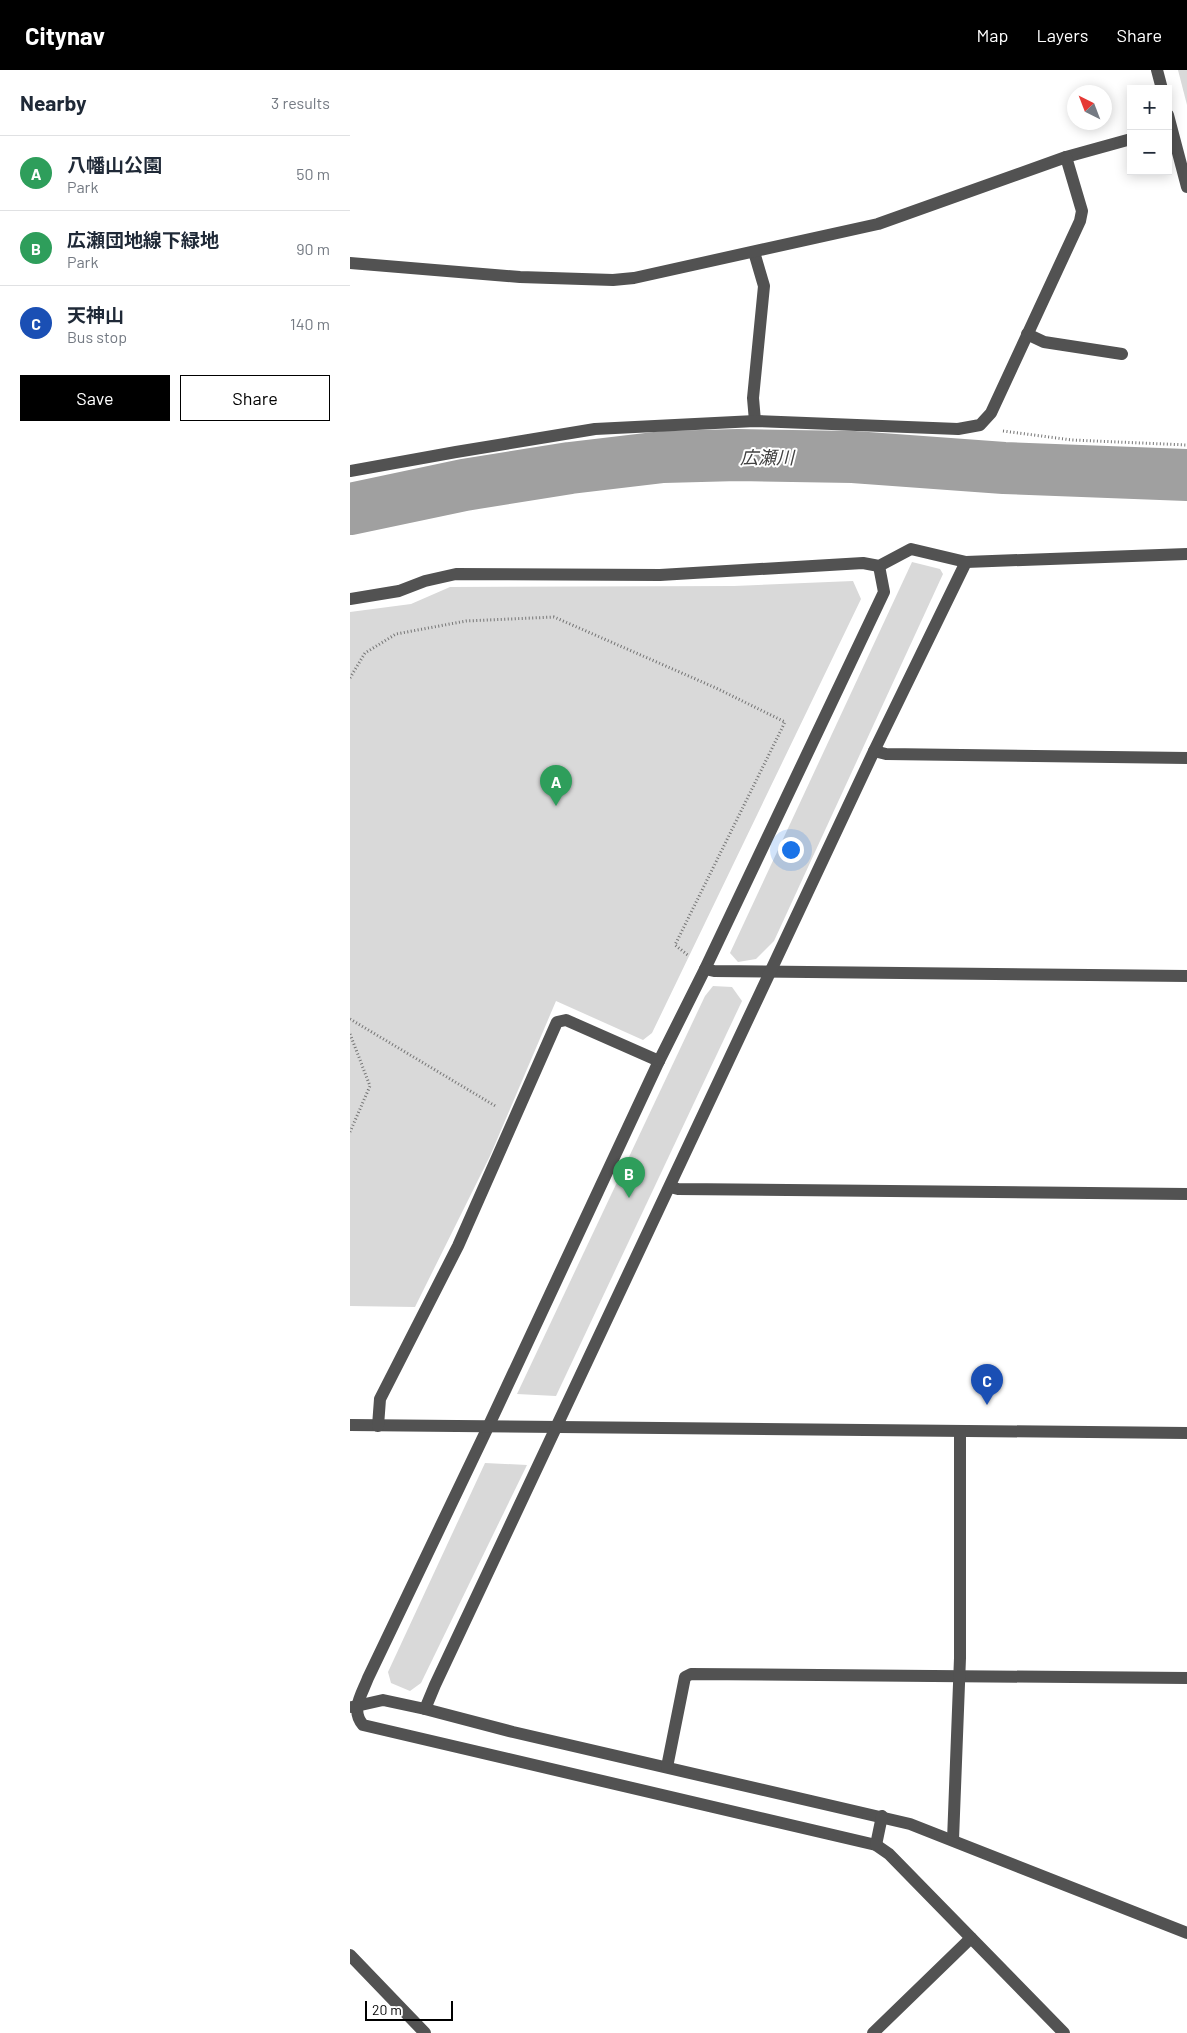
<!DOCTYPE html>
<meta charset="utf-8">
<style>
:root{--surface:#fff;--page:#f2f2f3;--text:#1f2937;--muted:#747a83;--line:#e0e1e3;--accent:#000}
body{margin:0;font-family:Barlow,"Noto Sans JP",sans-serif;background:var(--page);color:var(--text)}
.controls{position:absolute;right:15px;top:15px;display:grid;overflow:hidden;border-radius:0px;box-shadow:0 2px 12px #0003}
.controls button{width:45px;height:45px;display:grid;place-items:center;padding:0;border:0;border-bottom:1px solid var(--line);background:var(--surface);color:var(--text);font:25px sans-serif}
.compass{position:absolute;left:717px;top:15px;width:45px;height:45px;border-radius:50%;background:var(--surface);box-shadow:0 2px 12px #0003;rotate:318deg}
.scale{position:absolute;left:15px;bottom:12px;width:88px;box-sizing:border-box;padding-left:5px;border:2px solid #000;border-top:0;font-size:14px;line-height:18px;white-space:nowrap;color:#000;-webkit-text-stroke:4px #fff;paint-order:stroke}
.you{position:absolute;left:440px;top:779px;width:18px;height:18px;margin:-12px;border:4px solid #fff;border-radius:50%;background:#1a73e8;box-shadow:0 0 0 8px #1a73e833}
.badge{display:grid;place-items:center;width:32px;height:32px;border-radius:50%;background:var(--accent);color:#fff;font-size:16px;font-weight:700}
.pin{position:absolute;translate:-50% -41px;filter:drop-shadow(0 1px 2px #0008)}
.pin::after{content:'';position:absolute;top:26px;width:18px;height:15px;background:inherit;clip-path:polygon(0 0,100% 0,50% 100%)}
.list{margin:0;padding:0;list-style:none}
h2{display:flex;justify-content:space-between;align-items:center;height:65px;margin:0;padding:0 20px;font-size:21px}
h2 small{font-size:16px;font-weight:400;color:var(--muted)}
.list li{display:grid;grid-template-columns:32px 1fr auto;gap:15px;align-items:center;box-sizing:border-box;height:75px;padding:0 20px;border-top:1px solid var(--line)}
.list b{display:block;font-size:19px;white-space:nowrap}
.list p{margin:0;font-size:16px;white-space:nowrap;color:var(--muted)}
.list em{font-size:16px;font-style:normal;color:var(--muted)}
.actions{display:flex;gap:10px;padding:15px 20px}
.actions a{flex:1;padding:11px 0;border:1px solid var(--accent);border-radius:0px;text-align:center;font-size:18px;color:var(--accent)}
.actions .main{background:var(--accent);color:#fff}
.map{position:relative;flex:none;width:837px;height:1963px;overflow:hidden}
header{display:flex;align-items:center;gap:30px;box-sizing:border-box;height:70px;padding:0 25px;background:var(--accent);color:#fff}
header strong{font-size:24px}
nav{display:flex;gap:28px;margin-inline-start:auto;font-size:18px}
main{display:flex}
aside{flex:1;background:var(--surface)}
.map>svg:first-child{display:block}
</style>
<header>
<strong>Citynav</strong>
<nav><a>Map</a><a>Layers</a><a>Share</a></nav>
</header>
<main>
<aside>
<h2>Nearby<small>3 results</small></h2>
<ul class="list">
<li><span class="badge" style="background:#2e9e5b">A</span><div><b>八幡山公園</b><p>Park</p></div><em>50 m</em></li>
<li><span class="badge" style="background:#2e9e5b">B</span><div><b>広瀬団地線下緑地</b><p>Park</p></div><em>90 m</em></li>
<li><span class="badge" style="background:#1a4fb4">C</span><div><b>天神山</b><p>Bus stop</p></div><em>140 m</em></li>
</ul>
<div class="actions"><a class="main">Save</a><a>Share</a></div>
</aside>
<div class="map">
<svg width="837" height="1963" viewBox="0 0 837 1963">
<rect width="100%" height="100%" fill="#fff"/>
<g fill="#d9d9d9">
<path d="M828 0H837V35Z"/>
<path d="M562 492 590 499 593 504 424 871 406 889 388 892 380 883Z"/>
<path d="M503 511 511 529 302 963 293 970 206 931 140 1086 65 1237 0 1236V542L61 534 100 517 384 516Z"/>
<path d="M363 916 382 917 392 931 206 1326 167 1324 355 926Z"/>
<path d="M135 1393 177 1395 71 1613 60 1621 41 1613 38 1602Z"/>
</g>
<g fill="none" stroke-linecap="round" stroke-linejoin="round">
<path stroke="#a0a0a0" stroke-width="52" d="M0 439 114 415 220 398 313 387 388 385 503 387 654 398 837 405"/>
<g stroke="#747474" stroke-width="3" stroke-dasharray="1 2.5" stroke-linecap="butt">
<path d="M653 361 722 370 837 375"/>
<path d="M0 608 15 583 46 564 116 551 204 547 366 618 435 652 325 875 339 886"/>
<path d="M0 949 147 1037"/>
<path d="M0 964 20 1016 0 1062"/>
</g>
<g stroke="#525252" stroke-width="12">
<path d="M807 0 812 19"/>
<path d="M818 45 837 117"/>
<path d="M404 182 414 216 403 328 405 351"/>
<path d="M0 193 170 207 263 210 284 208 528 154 716 87 781 69"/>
<path d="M677 264 694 272 772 284"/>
<path d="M0 401 106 382 245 359 405 351 608 359 630 355 641 343 730 151 732 141 716 87"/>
<path d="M529 496 534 522 355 899 309 991 139 1355 18 1608C12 1624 0 1640 13 1655L526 1775 539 1784 714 1963"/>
<path d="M0 529 49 521 75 511 106 504 310 505 513 493 529 496 561 479 616 492 837 484"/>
<path d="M524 681 536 684 837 688"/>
<path d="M355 899 364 901 837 906"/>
<path d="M320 1117 328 1119 837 1124"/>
<path d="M0 1355 837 1363"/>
<path d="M28 1356 30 1329 108 1176 207 952 216 950 309 991"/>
<path d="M2 1637 33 1630 75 1639 163 1662 560 1754 837 1863"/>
<path d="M75 1639 85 1615 524 681 616 492"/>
<path d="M317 1697 335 1607 341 1604 837 1608"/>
<path d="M603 1770 610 1588V1361"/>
<path d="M526 1775 532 1746"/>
<path d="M0 1885 75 1963"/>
<path d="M523 1963 621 1868"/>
</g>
</g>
<g text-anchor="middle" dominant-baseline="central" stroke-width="4" stroke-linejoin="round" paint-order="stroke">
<g font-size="18" font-style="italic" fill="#414141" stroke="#fff">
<text x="417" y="387">広瀬川</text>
</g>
</g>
</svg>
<div class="controls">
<button>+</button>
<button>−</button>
</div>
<svg class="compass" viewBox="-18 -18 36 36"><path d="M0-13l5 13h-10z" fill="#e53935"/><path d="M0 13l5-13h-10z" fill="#747a83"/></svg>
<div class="scale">20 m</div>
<div class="you"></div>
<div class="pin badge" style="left:206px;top:736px;background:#2e9e5b">A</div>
<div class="pin badge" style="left:279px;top:1128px;background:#2e9e5b">B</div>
<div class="pin badge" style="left:637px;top:1335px;background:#1a4fb4">C</div>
</div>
</main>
